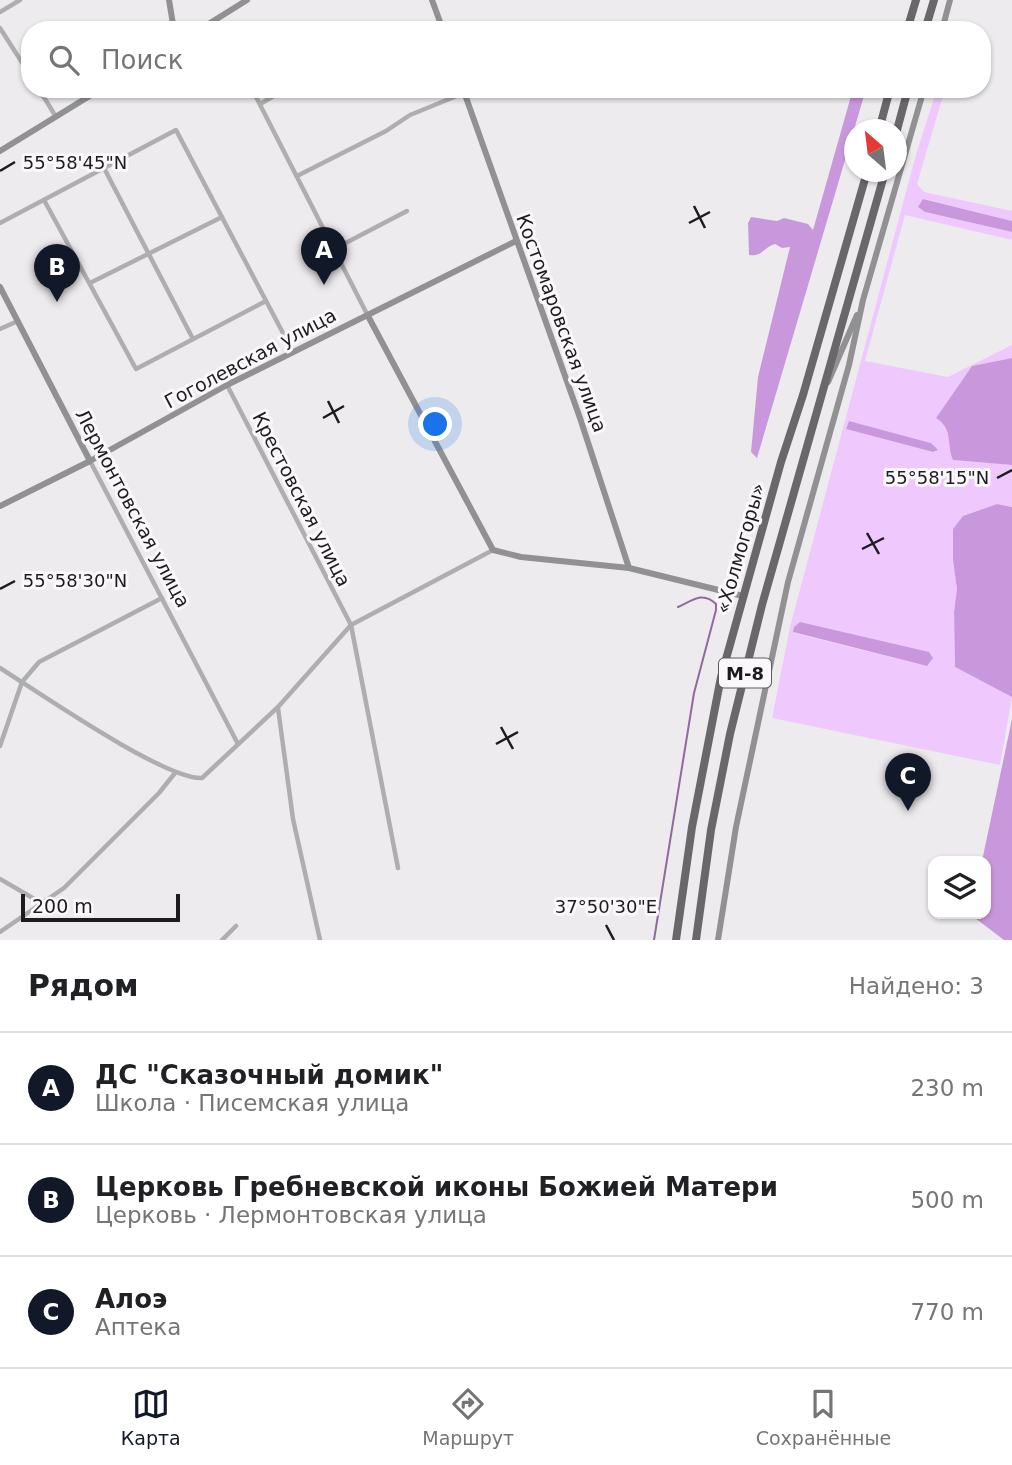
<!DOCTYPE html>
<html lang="ru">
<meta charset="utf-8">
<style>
:root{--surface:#fff;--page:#f6f6f6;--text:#202124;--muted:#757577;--line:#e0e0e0;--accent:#111827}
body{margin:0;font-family:"DejaVu Sans",sans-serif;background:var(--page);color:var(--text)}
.controls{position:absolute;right:21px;bottom:21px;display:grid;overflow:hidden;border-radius:14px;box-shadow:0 2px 5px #0004}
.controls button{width:63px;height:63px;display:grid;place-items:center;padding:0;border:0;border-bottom:2px solid var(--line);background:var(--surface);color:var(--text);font:35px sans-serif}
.compass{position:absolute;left:844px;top:119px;width:63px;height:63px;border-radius:50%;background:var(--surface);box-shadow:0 2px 5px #0004;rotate:332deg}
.scale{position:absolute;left:21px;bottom:18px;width:159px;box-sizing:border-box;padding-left:7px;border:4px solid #1c1b1d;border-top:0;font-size:19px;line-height:24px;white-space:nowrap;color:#1c1b1d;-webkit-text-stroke:5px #fbf8fc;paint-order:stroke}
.you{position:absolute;left:436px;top:425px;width:24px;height:24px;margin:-18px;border:5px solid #fff;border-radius:50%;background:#1a73e8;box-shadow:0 0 0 10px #1a73e833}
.badge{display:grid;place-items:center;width:46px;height:46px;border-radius:50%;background:var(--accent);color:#fff;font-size:23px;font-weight:700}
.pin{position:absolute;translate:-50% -58px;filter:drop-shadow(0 2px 4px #0008)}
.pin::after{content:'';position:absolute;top:37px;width:24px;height:21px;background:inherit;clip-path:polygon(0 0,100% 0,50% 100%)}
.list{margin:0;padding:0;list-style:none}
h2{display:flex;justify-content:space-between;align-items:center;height:91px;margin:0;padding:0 28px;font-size:30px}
h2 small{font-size:23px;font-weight:400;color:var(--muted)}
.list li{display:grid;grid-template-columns:46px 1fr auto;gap:21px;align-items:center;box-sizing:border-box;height:112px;padding:0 28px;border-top:2px solid var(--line)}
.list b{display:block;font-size:26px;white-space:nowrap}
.list p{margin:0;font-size:23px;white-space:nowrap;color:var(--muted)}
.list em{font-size:23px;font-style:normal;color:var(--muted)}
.icon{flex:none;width:38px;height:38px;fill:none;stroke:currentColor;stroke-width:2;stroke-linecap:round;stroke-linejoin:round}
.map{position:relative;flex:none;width:1012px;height:940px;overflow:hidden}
.search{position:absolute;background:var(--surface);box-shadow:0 2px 5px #0004;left:21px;right:21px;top:21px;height:77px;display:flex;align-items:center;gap:18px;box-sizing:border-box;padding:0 24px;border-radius:28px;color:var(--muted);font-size:26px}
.sheet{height:427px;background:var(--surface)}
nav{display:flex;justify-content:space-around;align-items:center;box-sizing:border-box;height:98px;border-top:2px solid var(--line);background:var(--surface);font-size:19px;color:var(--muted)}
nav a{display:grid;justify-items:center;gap:4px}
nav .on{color:var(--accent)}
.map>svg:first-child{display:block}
</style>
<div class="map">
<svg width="1012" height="940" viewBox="0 0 1012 940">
<rect width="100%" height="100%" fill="#edebee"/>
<path fill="#efc9fe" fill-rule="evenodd" d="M937 89H945L917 184 924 192 1012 211V221L924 199 918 207 925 212 1012 232V240L905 215 865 361 948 377 1012 345V358L972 366 936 418C951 429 950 442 953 460L1012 465V507L997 504 963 516 953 530V560L957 589 954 612 955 667 1012 697 1000 765 772 718 790 627 915 158ZM849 421 931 443 937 450 933 452 846 429ZM800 623 926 666 794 633V627Z"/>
<g fill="#c998dc">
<path d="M853 89H866L757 458 751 452 758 377 790 247 782 248 775 244C764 247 762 257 749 255L748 223 751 217 777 221 784 218 808 224 813 230Z"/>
<path d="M923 199 1012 221V232L925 212 918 207Z"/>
<path d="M1012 358V465L953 460C946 443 954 430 936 418L972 366Z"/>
<path d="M849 421 931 443 938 450 933 452 846 429Z"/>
<path d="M997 504 1012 507V697L955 667 954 612 957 589 953 560V529L963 516Z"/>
<path d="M800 622 929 652 933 658 927 666 793 632 794 627Z"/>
<path d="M1012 719V940H1004L971 915 986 914V861H982Z"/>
</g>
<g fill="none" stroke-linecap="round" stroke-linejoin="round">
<path stroke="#8d6b9a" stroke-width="2" d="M654 940 694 693 716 610V604C703 591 693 600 678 607"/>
<g stroke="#afaeaf" stroke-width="4.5">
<path d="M0 12 20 0"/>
<path d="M212 21 217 30"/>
<path d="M0 28 30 75"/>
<path d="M39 89 56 117"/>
<path d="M252 89 368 316"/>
<path d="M260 104 286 89"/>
<path d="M104 168 193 339"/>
<path d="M297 176 386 131 410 115 464 93"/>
<path d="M44 200 136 369 266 301"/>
<path d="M0 223 176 130 293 352"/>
<path d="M334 249 407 211"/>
<path d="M90 283 222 217"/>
<path d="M0 329 18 321"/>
<path d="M227 385 351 625 398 868"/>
<path d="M90 461 238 744"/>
<path d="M0 668C38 692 165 780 202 778L278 707 351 625 493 550"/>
<path d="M278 708 293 819 320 940"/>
<path d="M0 746 22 682 39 662 162 598"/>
<path d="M0 879 43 904"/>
<path d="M0 932 64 888 159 793 175 773"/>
<path d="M222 940 236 926"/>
</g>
<g stroke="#919092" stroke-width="6">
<path d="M169 0 174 30"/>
<path d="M432 0 443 30"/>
<path d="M199 30 247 0"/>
<path d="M942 30 950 0"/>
<path d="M463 89 580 418 629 568"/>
<path d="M0 151 101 89"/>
<path d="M0 287 90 461"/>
<path d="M368 316 493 550 521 557 629 568 743 596"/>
<path d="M828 382 857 315"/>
<path d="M0 506 90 461 227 385 516 241"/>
<path d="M718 940 736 827 788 582 849 365 863 300 924 89"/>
</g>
<g stroke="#6a676b" stroke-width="8">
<path d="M907 30 916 0"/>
<path d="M925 30 934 0"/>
<path d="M879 130 890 89"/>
<path d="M897 130 908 89"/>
<path d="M676 940 692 827 721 677 781 462 803 395 867 172"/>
<path d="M696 940 711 830 730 734 762 605 885 172"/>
</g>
</g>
<path fill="none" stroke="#1c1b1d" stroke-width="2.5" d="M0 171 15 162M694 206 705 228M689 223 710 212M328 401 339 423M323 418 344 406M997 478 1012 470M867 533 879 554M862 549 884 538M0 589 15 581M501 727 513 749M496 744 518 732M606 925 614 940"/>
<g text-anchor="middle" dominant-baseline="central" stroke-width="6" stroke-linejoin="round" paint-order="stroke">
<rect fill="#fbf8fc" stroke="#5f5d60" stroke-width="2" x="719" y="658.5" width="52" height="29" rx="5"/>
<g font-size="18" font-weight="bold" fill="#1c1b1d">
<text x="745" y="673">М-8</text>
</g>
<g font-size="19" fill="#1c1b1d" stroke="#fbf8fc">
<text transform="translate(562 323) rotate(70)">Костомаровская улица</text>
<text transform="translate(250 358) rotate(-28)">Гоголевская улица</text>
<text transform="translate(302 499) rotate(63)">Крестовская улица</text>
<text transform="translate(133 508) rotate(62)">Лермонтовская улица</text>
<text transform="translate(740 548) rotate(-74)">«Холмогоры»</text>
</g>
</g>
<g font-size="18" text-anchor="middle" fill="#1c1b1d" stroke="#fbf8fc" stroke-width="6" stroke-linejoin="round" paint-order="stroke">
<text x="75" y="169">55°58'45"N</text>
<text x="937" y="484">55°58'15"N</text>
<text x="75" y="587">55°58'30"N</text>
<text x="606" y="913">37°50'30"E</text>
</g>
</svg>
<div class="controls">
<button><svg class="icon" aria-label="layers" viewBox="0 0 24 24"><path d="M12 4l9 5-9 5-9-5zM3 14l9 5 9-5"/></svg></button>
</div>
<svg class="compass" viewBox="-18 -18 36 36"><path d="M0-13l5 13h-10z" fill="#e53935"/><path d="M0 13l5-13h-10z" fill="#757577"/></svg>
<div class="scale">200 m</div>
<div class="you"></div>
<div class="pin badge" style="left:324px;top:285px">A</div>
<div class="pin badge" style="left:57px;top:302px">B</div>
<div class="pin badge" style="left:908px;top:811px">C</div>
<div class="search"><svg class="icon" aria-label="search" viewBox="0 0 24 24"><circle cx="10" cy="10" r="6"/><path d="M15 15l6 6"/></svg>Поиск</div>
</div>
<section class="sheet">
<h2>Рядом<small>Найдено: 3</small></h2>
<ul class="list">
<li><span class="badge">A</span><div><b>ДС &quot;Сказочный домик&quot;</b><p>Школа · Писемская улица</p></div><em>230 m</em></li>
<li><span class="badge">B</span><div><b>Церковь Гребневской иконы Божией Матери</b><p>Церковь · Лермонтовская улица</p></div><em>500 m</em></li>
<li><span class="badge">C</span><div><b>Алоэ</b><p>Аптека</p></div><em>770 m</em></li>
</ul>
</section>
<nav>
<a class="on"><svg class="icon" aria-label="map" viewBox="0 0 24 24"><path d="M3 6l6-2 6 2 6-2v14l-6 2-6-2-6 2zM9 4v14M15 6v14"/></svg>Карта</a>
<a><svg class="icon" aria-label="directions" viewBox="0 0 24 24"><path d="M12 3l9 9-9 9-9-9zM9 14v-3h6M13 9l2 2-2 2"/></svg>Маршрут</a>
<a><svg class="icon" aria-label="saved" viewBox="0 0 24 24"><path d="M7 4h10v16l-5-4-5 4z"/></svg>Сохранённые</a>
</nav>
